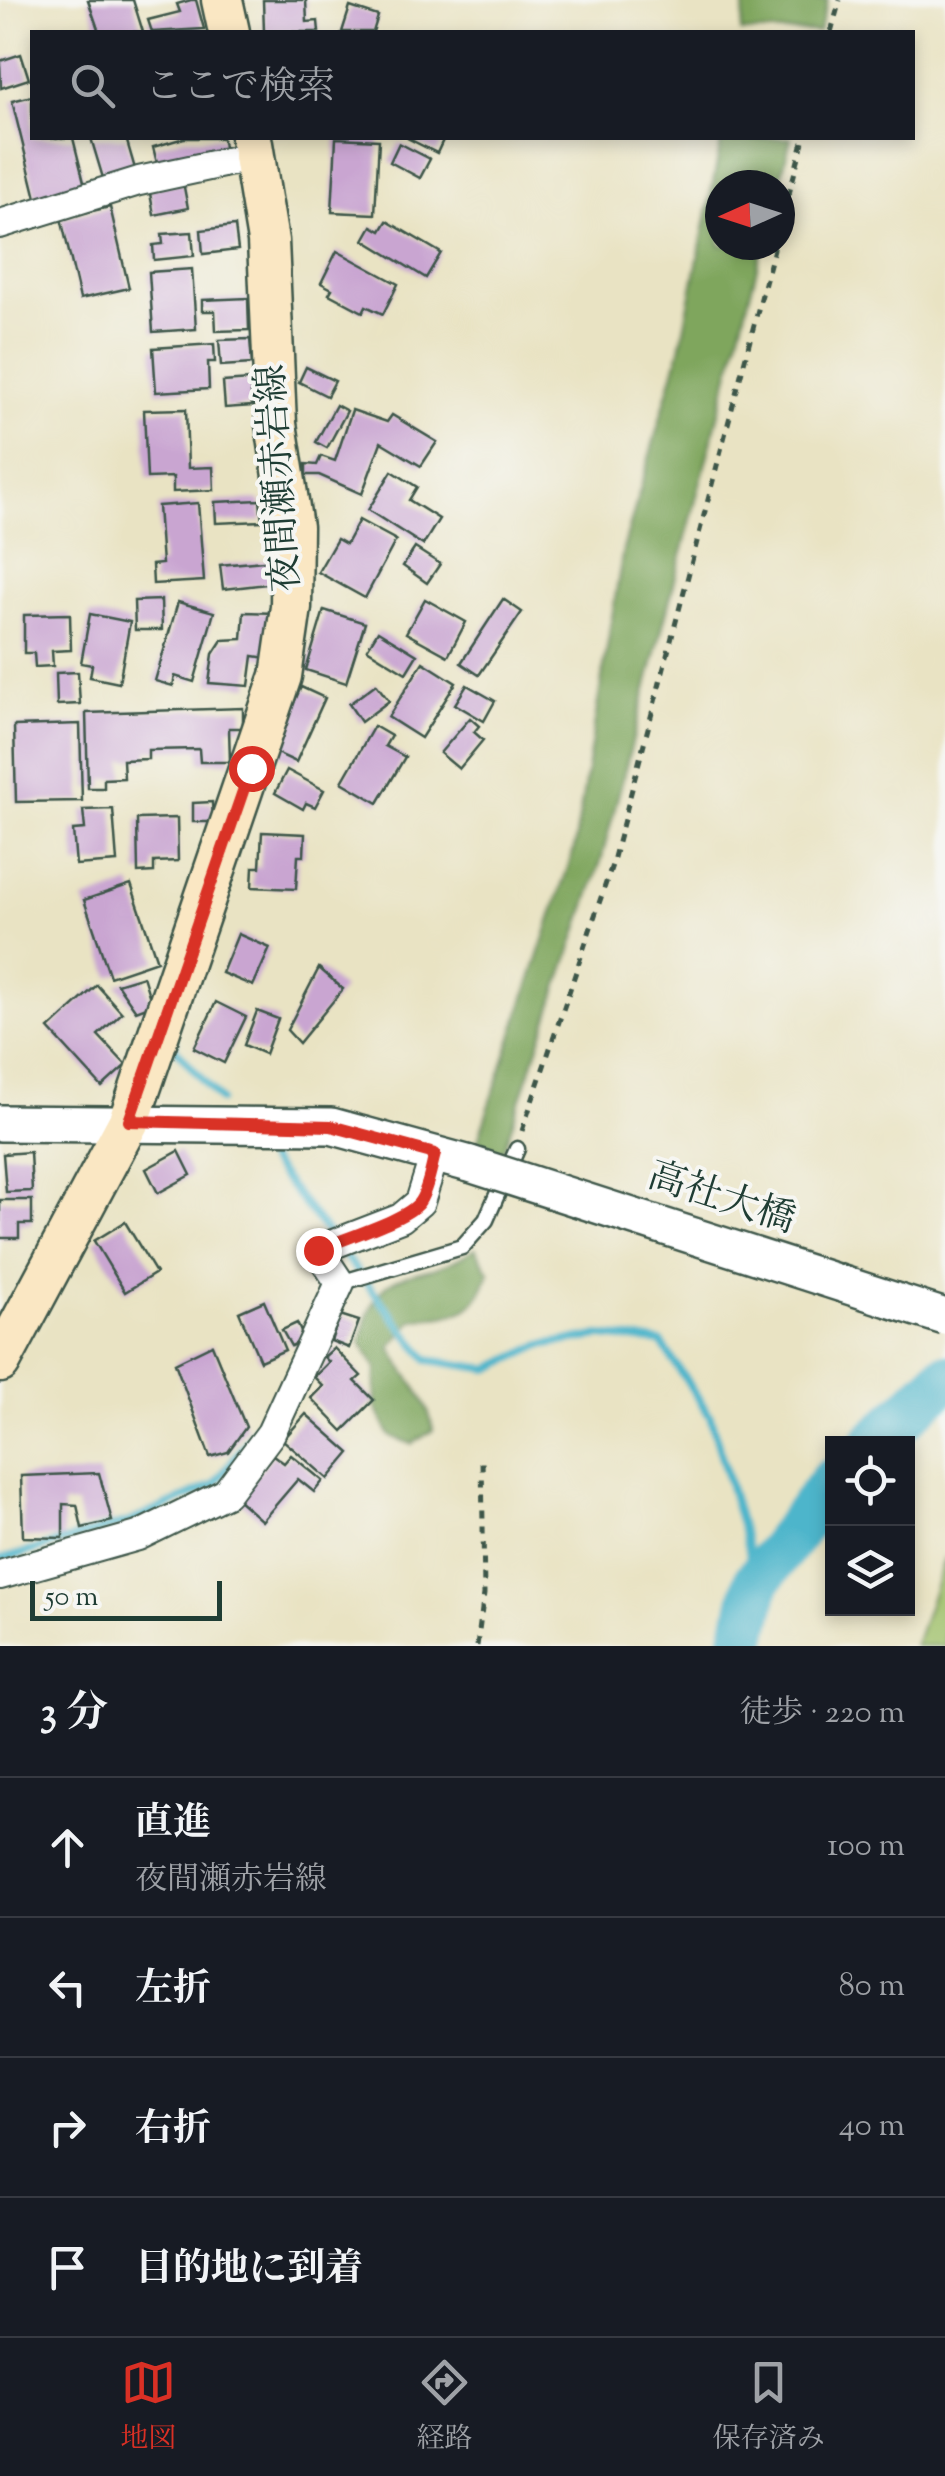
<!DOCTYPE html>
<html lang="ja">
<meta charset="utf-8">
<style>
:root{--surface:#171b24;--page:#20242c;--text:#f1f3f6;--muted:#9ea1a6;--line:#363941;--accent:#d93025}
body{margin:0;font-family:"Sorts Mill Goudy","Noto Serif JP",serif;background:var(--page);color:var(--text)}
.controls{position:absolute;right:30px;bottom:30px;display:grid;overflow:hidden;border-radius:0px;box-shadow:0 5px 15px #0003}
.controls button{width:90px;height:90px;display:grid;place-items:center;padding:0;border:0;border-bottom:2px solid var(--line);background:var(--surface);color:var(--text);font:50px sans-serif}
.compass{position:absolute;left:705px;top:170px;width:90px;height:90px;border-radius:50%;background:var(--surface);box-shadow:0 5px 15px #0003;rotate:267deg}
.scale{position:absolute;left:30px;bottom:25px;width:192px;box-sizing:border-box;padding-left:10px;border:5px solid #1f3d34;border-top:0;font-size:28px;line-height:35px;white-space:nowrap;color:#1f3d34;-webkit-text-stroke:8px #f6f6f2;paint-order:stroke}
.stop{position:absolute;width:30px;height:30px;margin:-22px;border:8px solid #d93025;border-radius:50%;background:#fff}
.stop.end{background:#d93025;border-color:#fff;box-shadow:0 2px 10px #0008}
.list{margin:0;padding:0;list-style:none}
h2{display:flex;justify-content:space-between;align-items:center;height:130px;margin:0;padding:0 40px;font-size:42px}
h2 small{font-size:32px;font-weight:400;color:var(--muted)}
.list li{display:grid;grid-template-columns:65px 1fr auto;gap:30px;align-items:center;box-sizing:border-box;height:140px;padding:0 40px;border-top:2px solid var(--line)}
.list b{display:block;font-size:38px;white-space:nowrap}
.list p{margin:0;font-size:32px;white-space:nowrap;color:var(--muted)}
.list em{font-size:32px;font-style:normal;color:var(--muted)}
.icon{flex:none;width:55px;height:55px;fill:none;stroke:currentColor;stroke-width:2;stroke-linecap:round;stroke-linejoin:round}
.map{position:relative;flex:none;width:945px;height:1646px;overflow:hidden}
.search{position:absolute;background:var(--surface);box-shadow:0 5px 15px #0003;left:30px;right:30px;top:30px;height:110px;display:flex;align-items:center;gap:25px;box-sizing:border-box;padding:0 35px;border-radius:0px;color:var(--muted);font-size:38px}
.sheet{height:690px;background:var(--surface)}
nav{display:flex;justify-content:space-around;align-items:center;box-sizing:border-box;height:140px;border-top:2px solid var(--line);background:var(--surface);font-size:28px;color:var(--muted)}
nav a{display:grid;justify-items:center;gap:5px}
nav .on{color:var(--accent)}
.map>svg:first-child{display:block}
</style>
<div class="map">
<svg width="945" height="1646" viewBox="0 0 945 1646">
<rect width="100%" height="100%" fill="#f6f6f2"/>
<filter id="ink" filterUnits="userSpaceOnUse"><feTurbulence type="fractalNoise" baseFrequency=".01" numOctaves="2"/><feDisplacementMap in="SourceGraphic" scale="20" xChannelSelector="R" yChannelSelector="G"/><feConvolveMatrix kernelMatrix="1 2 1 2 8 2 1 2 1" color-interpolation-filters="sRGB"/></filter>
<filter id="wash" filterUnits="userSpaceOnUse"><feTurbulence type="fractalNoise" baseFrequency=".0048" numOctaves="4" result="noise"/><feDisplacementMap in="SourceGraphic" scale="40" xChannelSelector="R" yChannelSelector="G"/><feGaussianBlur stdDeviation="2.25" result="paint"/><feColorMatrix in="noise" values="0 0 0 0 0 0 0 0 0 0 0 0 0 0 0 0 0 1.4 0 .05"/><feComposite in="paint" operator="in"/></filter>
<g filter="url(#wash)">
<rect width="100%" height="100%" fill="#e9e3c3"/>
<path fill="#9fc069" stroke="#5f7e4e" stroke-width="2.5" d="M945 1557V1646H914L917 1639Z"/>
<g fill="#7fa65d" stroke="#4f7248" stroke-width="2.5">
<path d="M745 0H828L819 32H741Z"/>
<path d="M722 138H791L779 185H720V245H763L601 861 503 1151 470 1164 574 849 623 550 680 349Z"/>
<path d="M475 1248 489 1272C476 1318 454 1314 413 1320L391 1347C406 1379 427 1393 433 1430L412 1444 390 1436 375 1406 376 1368 361 1342C378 1251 419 1290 475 1248Z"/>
</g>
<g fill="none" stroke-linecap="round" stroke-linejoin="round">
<g stroke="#4db5cb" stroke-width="8">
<path d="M175 1042 174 1047 220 1100"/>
<path d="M261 1150 332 1239"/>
<path d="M340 1250 428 1360 489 1369 541 1345 600 1336 661 1342 710 1416 757 1581"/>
<path d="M0 1560 132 1521 215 1484 265 1416"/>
</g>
<g stroke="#4db5cb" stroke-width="48">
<path d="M874 1444 945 1378"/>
<path d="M742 1646 757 1581 832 1482"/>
</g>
</g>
<g id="blocks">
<g fill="#c9a5d1">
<path d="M88 0H133L143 32H99Z"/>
<path d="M191 0H196L204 29 152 32 148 20 180 12 177 4Z"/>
<path d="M263 0H306L307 22 318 21 319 32H264Z"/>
<path d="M350 7 378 16 373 32H342Z"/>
<path d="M21 54 29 79 1 88 0 61Z"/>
<path d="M32 96V138H73L85 186 36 198 12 101Z"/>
<path d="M91 138H126L135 169 103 178Z"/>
<path d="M184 138H222L225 150 158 167 153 147Z"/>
<path d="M336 138 379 140 375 214 332 212Z"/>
<path d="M407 138H444L437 153Z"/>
<path d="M399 143 430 159 420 178 390 162Z"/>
<path d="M183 182 188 208 154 215 149 188Z"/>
<path d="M110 207 129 288 80 299 61 218Z"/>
<path d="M387 221 441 253 426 278 364 240 372 226 381 231Z"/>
<path d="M235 226 238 250 203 254 201 230Z"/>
<path d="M192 232 194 256 154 260 153 245 163 244 162 234Z"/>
<path d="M337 251 398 284 383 314 366 306 363 312 329 294 332 289 321 283Z"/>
<path d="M192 269 196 329 153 332 149 272Z"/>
<path d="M248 298 249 330 216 331 215 311H202V300Z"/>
<path d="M250 339 252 364 221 366 219 340Z"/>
<path d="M214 344 215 362H208L209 389 156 392 153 348Z"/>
<path d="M306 367 335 381 327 396 299 382Z"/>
<path d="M250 380 252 406 225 408 223 382Z"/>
<path d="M336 405 347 411 327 448 316 442Z"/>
<path d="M186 409 188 468 213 467 214 490 173 492V477L147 478 144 410Z"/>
<path d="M352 410 387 422 392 415 437 442 421 466 381 442 362 494 319 475H306V464L317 465 321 456 335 461Z"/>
<path d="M392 471 417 487 409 500 439 519 423 545 368 510Z"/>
<path d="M260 500 262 521 216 523 215 502Z"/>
<path d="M198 503 204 581 153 584 152 565 162 564 158 506Z"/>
<path d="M359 520 396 540 365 598 318 572 337 539 346 544Z"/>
<path d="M415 548 440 564 427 583 403 566Z"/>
<path d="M274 560 276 583 223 589 220 565Z"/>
<path d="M425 599 466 622 448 656 406 633Z"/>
<path d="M503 599 522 612 479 675 461 663Z"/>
<path d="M161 600 162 630H135L134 601Z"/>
<path d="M178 602 214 612 194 682 175 676 173 686 155 681Z"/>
<path d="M324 610 365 623 346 683 306 670Z"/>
<path d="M244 612 275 613 267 658 253 656 249 686 209 683 213 654 222 640 242 639Z"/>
<path d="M70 614 71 650 52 651 53 666 35 667 34 653H24V615Z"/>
<path d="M90 614 130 622 119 683 90 677 92 665 81 663Z"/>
<path d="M378 631 417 655 406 673 367 649Z"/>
<path d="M423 662 456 683 421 738 388 717Z"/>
<path d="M78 672 80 704 57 705 56 673Z"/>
<path d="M376 684 389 701 361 722 349 704Z"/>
<path d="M467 685 495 701 484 721 455 704Z"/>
<path d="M301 687 325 698 296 762 272 751Z"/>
<path d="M243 708V728H229L230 762H200L199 749 148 750V759L123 760 124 778 104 779V788H88L86 713Z"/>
<path d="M470 718 479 726 474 732 483 740 459 769 440 753Z"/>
<path d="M80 724 82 801 16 802 14 726Z"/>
<path d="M374 726 391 736 385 746 405 757 378 803 342 782Z"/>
<path d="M287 770 324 790 315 807 306 803 303 809 275 793Z"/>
<path d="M212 802 213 822H193V803Z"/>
<path d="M113 809 117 862 76 865 73 830 85 829 83 810Z"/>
<path d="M177 818 178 861 154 862V872L138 873 137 819Z"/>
<path d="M262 832 305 834 304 856H298L296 889 252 887 253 867H260Z"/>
<path d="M131 884 157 961 110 977 84 900Z"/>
<path d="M238 934 270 948 253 986 222 973Z"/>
<path d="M319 968 343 989 299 1043 287 1030Z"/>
<path d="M143 976 152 1005 136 1011 117 984Z"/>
<path d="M97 985 122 1013 98 1035 126 1065 102 1087 49 1029Z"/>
<path d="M216 1002 246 1017 224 1063 194 1048Z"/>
<path d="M257 1011 278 1019 265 1054 244 1045Z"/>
<path d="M179 1151 191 1175 158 1193 146 1169Z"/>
<path d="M30 1152 32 1191 6 1192 3 1154Z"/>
<path d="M0 1200H32V1224H19V1238H0Z"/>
<path d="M125 1222 156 1273 125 1292 94 1241Z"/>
<path d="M264 1301 285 1350 260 1361 239 1312Z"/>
<path d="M340 1315 359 1321 349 1348 331 1341Z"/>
<path d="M297 1323 304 1339 291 1346 282 1330Z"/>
<path d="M212 1345 246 1427 228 1452 210 1457 175 1363Z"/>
<path d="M334 1348 361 1376 355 1381 374 1400 343 1431 311 1398 323 1386 314 1377 329 1362 324 1357Z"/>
<path d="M306 1414 350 1453 328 1479 283 1440Z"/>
<path d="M273 1455 284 1463 291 1455 323 1481 314 1492 298 1479 262 1521 237 1499Z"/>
<path d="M99 1473 112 1521 82 1528 77 1505 63 1504V1538L23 1537 21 1476Z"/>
</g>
</g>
</g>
<g filter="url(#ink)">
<use href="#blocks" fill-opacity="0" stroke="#3d5649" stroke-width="2.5"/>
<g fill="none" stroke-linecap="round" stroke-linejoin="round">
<defs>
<path id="service" d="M340 1283 462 1247 486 1220 517 1149"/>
<g id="minor">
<path d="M0 224 139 181 255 156"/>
<path d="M0 1575 138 1536 226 1493 271 1433 340 1283 318 1250 401 1218 420 1202 435 1154"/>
</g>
<path id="tertiary" d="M0 1123 331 1126 470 1164"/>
<g id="secondary">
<path d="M222 0 229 32"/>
<path d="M0 1362 129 1121 281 676 291 607 292 527 276 424 268 241 251 138"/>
</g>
</defs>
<use href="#service" stroke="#3d5649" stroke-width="19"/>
<use href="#minor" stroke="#3d5649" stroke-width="32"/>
<use href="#tertiary" stroke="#3d5649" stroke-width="40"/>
<use href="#secondary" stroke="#3d5649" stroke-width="45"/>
<g stroke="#3d5649" stroke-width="5" stroke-dasharray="8 8" stroke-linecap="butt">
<path d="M831 32 840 0"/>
<path d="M780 227 804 138"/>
<path d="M522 1131 612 865 775 245"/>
<path d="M477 1646 484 1594 482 1457"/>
</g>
<use href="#service" stroke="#fff" stroke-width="14"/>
<use href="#minor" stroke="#fff" stroke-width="28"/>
<use href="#tertiary" stroke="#fff" stroke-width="35"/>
<use href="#secondary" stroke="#fae7c3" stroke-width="40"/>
<defs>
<path id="tertiary-bridge" d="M470 1164 945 1317"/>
</defs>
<use href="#tertiary-bridge" stroke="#3d5649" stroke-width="40" stroke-linecap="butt"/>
<use href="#tertiary-bridge" stroke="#fff" stroke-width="35"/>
</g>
</g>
<g fill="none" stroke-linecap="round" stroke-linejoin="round" filter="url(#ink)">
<path stroke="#d93025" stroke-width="12" d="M251 768 129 1121 331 1126 435 1154C431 1168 428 1189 420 1201 410 1219 341 1239 318 1250"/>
</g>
<g text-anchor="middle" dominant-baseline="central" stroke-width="8" stroke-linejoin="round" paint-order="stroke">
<g font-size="38" fill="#1f3d34" stroke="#f6f6f2">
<text transform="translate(281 478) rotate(-94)">夜間瀬赤岩線</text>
<text transform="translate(721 1200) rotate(18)">高社大橋</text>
</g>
</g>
</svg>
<div class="controls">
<button><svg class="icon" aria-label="locate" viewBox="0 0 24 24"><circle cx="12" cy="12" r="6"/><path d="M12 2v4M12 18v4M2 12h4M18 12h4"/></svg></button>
<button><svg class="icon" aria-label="layers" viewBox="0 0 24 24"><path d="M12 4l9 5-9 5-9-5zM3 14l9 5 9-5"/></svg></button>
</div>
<svg class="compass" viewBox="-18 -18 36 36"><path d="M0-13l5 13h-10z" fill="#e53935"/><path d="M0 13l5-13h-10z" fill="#9ea1a6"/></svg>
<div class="scale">50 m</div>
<div class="stop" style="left:251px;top:768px"></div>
<div class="stop end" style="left:318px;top:1250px"></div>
<div class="search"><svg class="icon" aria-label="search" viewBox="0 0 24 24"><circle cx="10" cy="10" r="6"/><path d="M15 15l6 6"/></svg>ここで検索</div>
</div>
<section class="sheet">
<h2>3 分<small>徒歩 · 220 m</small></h2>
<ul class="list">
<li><svg class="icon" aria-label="ahead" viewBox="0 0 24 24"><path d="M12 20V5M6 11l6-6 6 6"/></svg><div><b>直進</b><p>夜間瀬赤岩線</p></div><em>100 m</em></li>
<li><svg class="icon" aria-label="left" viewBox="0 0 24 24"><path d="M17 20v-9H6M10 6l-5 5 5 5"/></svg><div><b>左折</b></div><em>80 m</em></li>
<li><svg class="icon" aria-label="right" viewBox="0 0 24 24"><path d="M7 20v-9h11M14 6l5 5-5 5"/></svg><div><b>右折</b></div><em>40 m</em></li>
<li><svg class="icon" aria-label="arrive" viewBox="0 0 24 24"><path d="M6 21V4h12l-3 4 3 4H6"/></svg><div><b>目的地に到着</b></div></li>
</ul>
</section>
<nav>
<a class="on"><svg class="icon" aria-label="map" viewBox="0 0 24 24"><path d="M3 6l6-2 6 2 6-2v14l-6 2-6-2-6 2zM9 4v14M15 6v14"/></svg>地図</a>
<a><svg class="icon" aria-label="directions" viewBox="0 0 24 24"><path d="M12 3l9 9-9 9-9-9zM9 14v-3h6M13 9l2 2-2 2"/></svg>経路</a>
<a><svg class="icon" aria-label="saved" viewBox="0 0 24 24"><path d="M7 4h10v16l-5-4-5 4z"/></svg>保存済み</a>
</nav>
